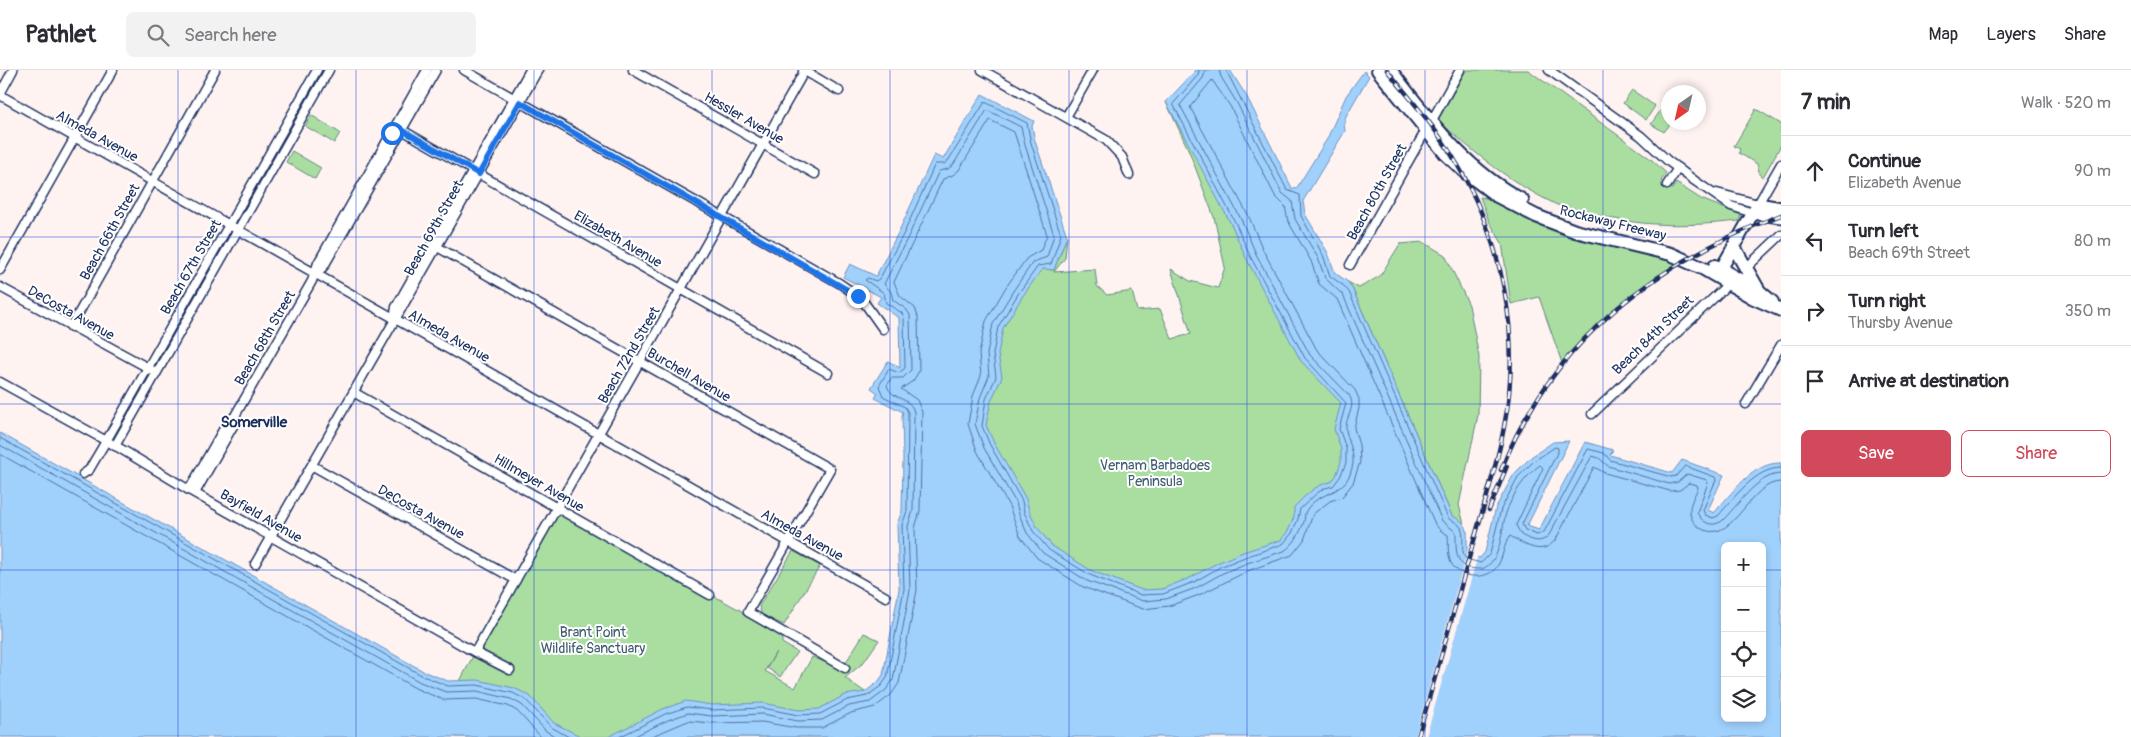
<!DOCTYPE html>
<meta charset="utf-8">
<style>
:root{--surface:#fff;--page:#f2f2f3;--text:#2b2b33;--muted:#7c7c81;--line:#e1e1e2;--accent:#d1495b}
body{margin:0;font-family:Pangolin,sans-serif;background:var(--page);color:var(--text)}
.controls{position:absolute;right:15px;bottom:15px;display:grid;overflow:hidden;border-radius:8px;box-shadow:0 2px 8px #0003}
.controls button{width:45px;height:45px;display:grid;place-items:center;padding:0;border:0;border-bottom:1px solid var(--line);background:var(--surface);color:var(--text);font:25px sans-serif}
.compass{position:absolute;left:1661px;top:15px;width:45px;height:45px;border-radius:50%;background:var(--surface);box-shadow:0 2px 8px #0003;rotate:214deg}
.stop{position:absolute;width:15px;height:15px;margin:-11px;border:4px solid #1a73e8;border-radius:50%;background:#fff}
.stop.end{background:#1a73e8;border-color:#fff;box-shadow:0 1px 5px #0008}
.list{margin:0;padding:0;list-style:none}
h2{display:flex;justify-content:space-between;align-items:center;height:65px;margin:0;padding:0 20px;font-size:21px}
h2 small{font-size:16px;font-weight:400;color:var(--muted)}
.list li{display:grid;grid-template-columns:32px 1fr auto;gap:15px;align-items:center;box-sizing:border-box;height:70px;padding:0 20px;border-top:1px solid var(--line)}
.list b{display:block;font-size:19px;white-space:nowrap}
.list p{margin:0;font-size:16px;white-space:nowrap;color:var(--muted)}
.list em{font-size:16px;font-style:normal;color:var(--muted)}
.actions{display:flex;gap:10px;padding:15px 20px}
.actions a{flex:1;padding:11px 0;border:1px solid var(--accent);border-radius:8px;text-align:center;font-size:18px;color:var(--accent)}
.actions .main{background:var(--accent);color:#fff}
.icon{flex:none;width:28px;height:28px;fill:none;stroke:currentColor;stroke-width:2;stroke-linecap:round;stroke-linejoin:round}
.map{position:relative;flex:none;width:1781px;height:667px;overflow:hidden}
header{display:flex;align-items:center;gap:30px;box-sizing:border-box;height:70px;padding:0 25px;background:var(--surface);border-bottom:1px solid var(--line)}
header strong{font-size:24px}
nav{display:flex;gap:28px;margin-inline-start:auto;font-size:18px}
.search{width:350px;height:45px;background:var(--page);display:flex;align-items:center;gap:12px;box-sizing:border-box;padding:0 18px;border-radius:8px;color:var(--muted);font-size:19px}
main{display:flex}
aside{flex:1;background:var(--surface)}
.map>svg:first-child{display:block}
</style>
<header>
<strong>Pathlet</strong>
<div class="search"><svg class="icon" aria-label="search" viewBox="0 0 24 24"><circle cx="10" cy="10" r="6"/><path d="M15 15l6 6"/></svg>Search here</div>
<nav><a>Map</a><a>Layers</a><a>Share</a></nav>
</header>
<main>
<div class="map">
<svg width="1781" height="667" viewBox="0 0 1781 667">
<rect width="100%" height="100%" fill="#fff3f2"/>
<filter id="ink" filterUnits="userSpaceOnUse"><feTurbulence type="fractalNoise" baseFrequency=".02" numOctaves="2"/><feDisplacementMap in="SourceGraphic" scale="10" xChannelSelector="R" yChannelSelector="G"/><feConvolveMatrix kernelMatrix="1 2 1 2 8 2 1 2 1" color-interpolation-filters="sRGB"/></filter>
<g filter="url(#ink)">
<g fill="#aadea1" stroke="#628680">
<path d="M1466 0H1528L1651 89 1666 103 1661 111 1672 119 1676 113 1701 129 1741 145 1739 151C1683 157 1639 157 1584 142 1575 140 1564 138 1555 134 1511 113 1474 83 1438 50Z"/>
<path d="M1632 20 1655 36 1646 50 1623 33Z"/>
<path d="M1166 32 1179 56 1347 327 1355 385 1296 467 1226 499 1143 525 1088 505 1047 478 984 378 991 275 1039 198 1054 200 1067 166 1065 188 1054 202 1095 199 1097 216 1107 225 1132 221 1137 241 1160 239 1172 269 1191 264 1171 199 1190 211 1218 218 1225 197 1214 147 1189 81Z"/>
<path d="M1756 39 1781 54V75L1763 107 1760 105 1757 94 1739 83 1740 79 1734 76Z"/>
<path d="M1661 40 1668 45V52L1671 53 1664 62 1651 54Z"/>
<path d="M311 45 340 63 334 73 305 56Z"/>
<path d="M292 81 321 98 315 109 286 92Z"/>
<path d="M1480 127 1496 130 1559 162 1585 170 1631 179 1680 192 1639 219 1606 245 1562 293 1539 227 1511 234 1502 173 1489 151Z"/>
<path d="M1423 172 1445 185 1469 235 1479 287 1478 345 1459 435 1464 454 1452 446 1353 220 1348 212 1359 218 1380 206 1400 174Z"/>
<path d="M558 437 671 503 740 540 778 564 782 568V573L797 582 780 607 767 598 776 582 765 601 795 618 812 587 840 598 846 592 864 563 879 570 863 593 845 608 865 622 855 667H456L437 656 475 582Z"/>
<path d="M793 481 820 496 784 555 762 545 759 536Z"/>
</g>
<g fill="#a0d1fd" stroke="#6b90bd" fill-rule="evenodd">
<path d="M1196 0H1230L1247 27 1292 118 1296 119 1327 69 1346 26 1364 1 1369 6 1346 46 1344 52 1345 61 1303 131 1305 144 1328 183 1335 203 1348 212 1353 220 1452 446C1475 455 1464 467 1468 485L1480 488 1485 482 1496 437 1514 404 1531 387 1553 372 1569 371 1527 456 1539 460 1585 372 1613 380 1610 385 1672 403 1682 390 1724 405 1708 440 1714 443C1731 424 1753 392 1781 393V667H608L663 639 686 631 712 635 763 633 799 640 819 639 845 625 865 622 878 612 883 605 899 519 897 454 902 441 903 388 902 346 903 342 875 328 878 323 871 318 888 291 900 298 899 248 877 233 881 227 843 207 850 194 876 206 899 161 934 85 943 89 982 24 1034 51 1032 56 1035 71 1067 166 1054 200 1042 199 1022 227 1003 258 998 284 1002 307 991 331 986 355 994 373 1026 429 1029 440 1037 457 1052 476 1092 501 1142 520 1162 519 1192 507 1217 493 1243 482 1281 470 1288 461 1294 447V437C1304 427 1316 414 1331 412L1336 406 1341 392V379L1334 359 1341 333 1301 291 1246 188 1232 156 1166 32ZM1725 476H1762V648H1725Z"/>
<path d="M0 363 425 602 448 611 478 610 514 618 530 626 554 653 582 667H0Z"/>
</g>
<path fill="#fff3f2" d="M1469 475 1470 483 1478 485 1426 667H1415Z"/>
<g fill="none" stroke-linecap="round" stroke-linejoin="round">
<g stroke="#50709e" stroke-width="1">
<path d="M1219 0 1221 7 1237 33 1282 123 1292 131 1295 149 1318 188 1325 208 1343 225 1442 451 1456 462C1456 483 1454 500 1482 499 1502 491 1501 460 1506 443 1512 425 1525 406 1540 395L1543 398 1516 455 1521 465C1531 470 1541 475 1549 465L1592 386 1599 388 1608 396 1669 414 1678 412 1687 404 1707 410 1708 413 1697 442C1700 450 1709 457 1718 453 1724 451 1728 444 1732 440 1745 426 1761 404 1781 404"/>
<path d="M1226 0 1287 120 1300 125 1301 146 1323 185 1330 206 1344 216 1349 222 1448 448C1451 451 1455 451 1458 454 1468 462 1458 479 1466 489L1481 493 1490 484 1501 439 1518 407 1534 391 1555 377 1558 378V381L1522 454 1525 460 1537 465 1544 462 1588 379 1604 383 1610 390 1671 407 1676 406 1685 396 1715 407 1716 410 1703 440 1705 445 1713 448 1718 446C1734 428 1755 398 1781 398"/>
<path d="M0 368 423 606 448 616 477 615 513 623 526 630 551 657 569 667"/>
<path d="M0 375 420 612 446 622 477 621 511 629 522 635 546 661 556 667"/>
<path d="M0 384 417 619 444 630 476 629 508 636 517 641 541 667"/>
<path d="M619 667 665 644 687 637 712 640 763 638 798 645 820 644 847 630 867 626 881 616 887 608 904 519 902 455 907 441 908 342 905 337 883 326 879 316 889 299 899 303 905 298 904 248 902 243 886 233 884 223 865 210 868 208 876 211 880 208 904 163 935 94H944L948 91 985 32 1027 53 1031 73 1061 165 1051 194 1038 196 1018 224 998 257 993 284 996 307 986 329 982 356 990 375 1022 431 1024 442 1033 461 1049 480 1090 505 1141 525 1163 524 1194 512 1220 497 1245 487 1283 474 1292 463 1298 449 1300 439 1317 423 1325 418 1333 416 1340 407 1346 393V378L1339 359 1346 333 1305 288 1250 186 1236 154 1173 34 1198 5 1199 0"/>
<path d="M633 667 668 650 688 643 712 646 763 644 798 651 822 650 849 636 870 632 886 620 893 610 910 520 908 456 913 441 914 342C911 327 892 330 887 316L891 308H903L911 300 910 245 906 239 893 230 891 222 884 214 909 165 939 101 948 99 953 95 987 40 1021 57 1025 75 1054 165 1047 187 1033 192 1013 221 993 254 987 284 989 306 980 328 975 354 984 378 1016 433 1019 444 1027 463 1043 483 1087 511 1143 531 1166 529 1196 518 1223 503 1247 493 1284 481C1294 475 1300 463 1304 452 1305 449 1304 444 1306 441 1318 419 1348 428 1353 393 1354 379 1347 370 1346 359 1345 347 1357 337 1349 325L1310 285 1256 184 1242 151 1180 35 1203 8 1206 0"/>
<path d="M650 667 688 651 712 653 762 652 796 658H822L851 643 875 637 891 625 899 613 917 520 915 458 920 441 922 342 917 330 901 319 913 311 919 301 918 247 915 238 900 226 894 212 943 109 953 105 959 100 990 50 1014 62 1047 165 1041 180 1027 188 1006 217 986 251 979 283 981 306 973 326 968 354 977 381 1009 436 1020 466 1037 488 1083 517 1143 539 1169 536 1199 525 1250 500 1292 485 1304 470 1313 444 1330 431 1342 427 1353 413 1360 392 1359 375 1354 358 1359 338V329L1355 320 1317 280 1263 180 1249 147 1190 37 1212 10 1230 36 1275 126 1285 136 1288 151 1311 191 1319 214 1337 229 1435 454 1440 460 1448 465C1449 475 1447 484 1451 493 1459 508 1485 511 1496 498 1504 488 1503 475 1510 466 1524 474 1542 488 1556 469L1594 397 1605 403 1670 421 1680 420 1689 413 1697 415 1698 418C1694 427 1687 437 1691 447 1693 453 1698 457 1704 460 1735 472 1750 411 1781 412"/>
</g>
<defs>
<g id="street">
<path d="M464 0 839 213 861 228 883 259"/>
<path d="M633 0 815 104"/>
<path d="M803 0 839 21"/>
<path d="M982 0 1106 70 1122 87 1129 105"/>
<path d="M1549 0 1641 66 1668 91 1695 111 1731 136 1753 143"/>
<path d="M0 24 13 0"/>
<path d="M0 25 886 527"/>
<path d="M1066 47 1093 0"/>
<path d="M1431 52 1460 0"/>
<path d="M395 56 828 303"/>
<path d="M1667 115 1678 98"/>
<path d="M1717 123 1758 134 1781 94"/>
<path d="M432 174 830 399 748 542 845 598"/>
<path d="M1350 195 1426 60"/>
<path d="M1746 198 1781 165"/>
<path d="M0 200 113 0"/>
<path d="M316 204 324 196 436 0"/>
<path d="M0 217 152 300"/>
<path d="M394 249 396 237 530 0"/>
<path d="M71 257 215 0"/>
<path d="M0 312 121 379 189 420 467 578 510 600"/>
<path d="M355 323 710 525"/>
<path d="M1746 334 1781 275"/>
<path d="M1592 344 1723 219 1731 210"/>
<path d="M115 376 329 0"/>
<path d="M313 396 516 510"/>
<path d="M83 404 89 400 109 366 317 0"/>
<path d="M189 420 227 353 235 346"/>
<path d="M195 423 233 356 236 344 312 211 318 193 427 0"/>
<path d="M255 494 538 0"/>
<path d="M475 582 805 0"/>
</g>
<g id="secondary">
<path d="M1753 143 1781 147"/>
<path d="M1717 206 1758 134 1781 138"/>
</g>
<g id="primary">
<path d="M1378 0 1446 84 1465 102 1497 126 1536 146 1575 161 1671 184 1704 199 1754 228 1781 240"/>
<path d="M1390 0C1429 50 1465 100 1522 130"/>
<path d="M1734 177 1759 221"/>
<path d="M1715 196 1759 221 1772 232"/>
</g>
</defs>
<use href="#street" stroke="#1b2f5e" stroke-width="11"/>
<use href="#secondary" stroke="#1b2f5e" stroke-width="15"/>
<use href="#primary" stroke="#1b2f5e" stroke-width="16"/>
<use href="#street" stroke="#fff" stroke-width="8"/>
<use href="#secondary" stroke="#fff" stroke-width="11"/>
<use href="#primary" stroke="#fff" stroke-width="12"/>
<defs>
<g id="rail">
<path d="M1387 0C1411 30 1438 60 1457 94 1503 172 1522 268 1504 357 1497 396 1484 435 1473 474 1455 538 1436 603 1418 667"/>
<path d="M1501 400C1552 271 1654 193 1781 145"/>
<path d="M1489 440 1507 396"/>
</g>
</defs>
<use href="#rail" stroke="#1b2f5e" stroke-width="4.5"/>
<use href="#rail" stroke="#fff" stroke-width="2.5" stroke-dasharray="8" stroke-linecap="butt"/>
</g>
</g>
<g fill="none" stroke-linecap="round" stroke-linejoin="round" filter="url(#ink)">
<path stroke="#1a73e8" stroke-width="6" d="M392 63 395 56 479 104 520 32 858 226"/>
</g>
<path fill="none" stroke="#1d4ed8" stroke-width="1" stroke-opacity="0.55" d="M178 0V667M356 0V667M534 0V667M712 0V667M890 0V667M1069 0V667M1247 0V667M1425 0V667M1603 0V667M0 167H1781M0 334H1781M0 500H1725M1762 500H1781"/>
<g text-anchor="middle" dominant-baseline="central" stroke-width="4" stroke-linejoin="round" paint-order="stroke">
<g font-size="14" fill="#1b2f5e" stroke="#fff">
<text transform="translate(744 48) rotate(30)">Hessler Avenue</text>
<text transform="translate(97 66) rotate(29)">Almeda Avenue</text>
<text transform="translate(1377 122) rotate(-61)">Beach 80th Street</text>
<text transform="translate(1613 153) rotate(14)">Rockaway Freeway</text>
<text transform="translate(434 158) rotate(-61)">Beach 69th Street</text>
<text transform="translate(110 162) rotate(-61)">Beach 66th Street</text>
<text transform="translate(618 169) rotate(30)">Elizabeth Avenue</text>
<text transform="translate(191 197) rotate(-60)">Beach 67th Street</text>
<text transform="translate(71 243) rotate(29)">DeCosta Avenue</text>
<text transform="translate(1653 265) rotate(-44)">Beach 84th Street</text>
<text transform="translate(449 266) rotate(30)">Almeda Avenue</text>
<text transform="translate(265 268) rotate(-60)">Beach 68th Street</text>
<text transform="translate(629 285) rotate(-60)">Beach 72nd Street</text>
<text transform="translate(689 305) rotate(30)">Burchell Avenue</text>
<text transform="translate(539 413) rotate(30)">Hillmeyer Avenue</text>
<text transform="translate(421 442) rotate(29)">DeCosta Avenue</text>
<text transform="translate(261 446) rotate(30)">Bayfield Avenue</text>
<text transform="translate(802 465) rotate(29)">Almeda Avenue</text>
</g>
<g font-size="14" fill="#3f5b6f" stroke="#fff">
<text x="1155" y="395">Vernam Barbadoes<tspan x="1155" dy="16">Peninsula</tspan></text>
<text x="593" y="562">Brant Point<tspan x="593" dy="16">Wildlife Sanctuary</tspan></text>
</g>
<g font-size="15" font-weight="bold" fill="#1b2f5e" stroke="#fff">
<text x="254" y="352">Somerville</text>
</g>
</g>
</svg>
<div class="controls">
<button>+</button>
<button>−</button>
<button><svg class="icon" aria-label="locate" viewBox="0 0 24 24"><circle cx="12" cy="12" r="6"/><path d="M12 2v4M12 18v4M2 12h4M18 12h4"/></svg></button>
<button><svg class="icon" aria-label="layers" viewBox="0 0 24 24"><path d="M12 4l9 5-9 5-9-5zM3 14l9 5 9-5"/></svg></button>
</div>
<svg class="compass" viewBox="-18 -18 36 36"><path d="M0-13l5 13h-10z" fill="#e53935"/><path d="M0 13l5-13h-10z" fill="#7c7c81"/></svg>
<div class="stop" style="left:392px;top:63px"></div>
<div class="stop end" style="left:858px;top:226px"></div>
</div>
<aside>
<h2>7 min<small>Walk · 520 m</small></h2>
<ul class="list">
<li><svg class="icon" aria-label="ahead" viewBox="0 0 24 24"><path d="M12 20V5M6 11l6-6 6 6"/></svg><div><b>Continue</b><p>Elizabeth Avenue</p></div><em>90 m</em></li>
<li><svg class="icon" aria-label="left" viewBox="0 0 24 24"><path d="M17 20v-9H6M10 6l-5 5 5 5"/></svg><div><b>Turn left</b><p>Beach 69th Street</p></div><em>80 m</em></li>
<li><svg class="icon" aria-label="right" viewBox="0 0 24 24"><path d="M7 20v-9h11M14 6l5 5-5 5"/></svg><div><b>Turn right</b><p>Thursby Avenue</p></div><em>350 m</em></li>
<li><svg class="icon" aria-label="arrive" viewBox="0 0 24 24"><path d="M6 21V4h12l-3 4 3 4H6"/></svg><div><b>Arrive at destination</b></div></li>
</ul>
<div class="actions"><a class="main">Save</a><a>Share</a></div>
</aside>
</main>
